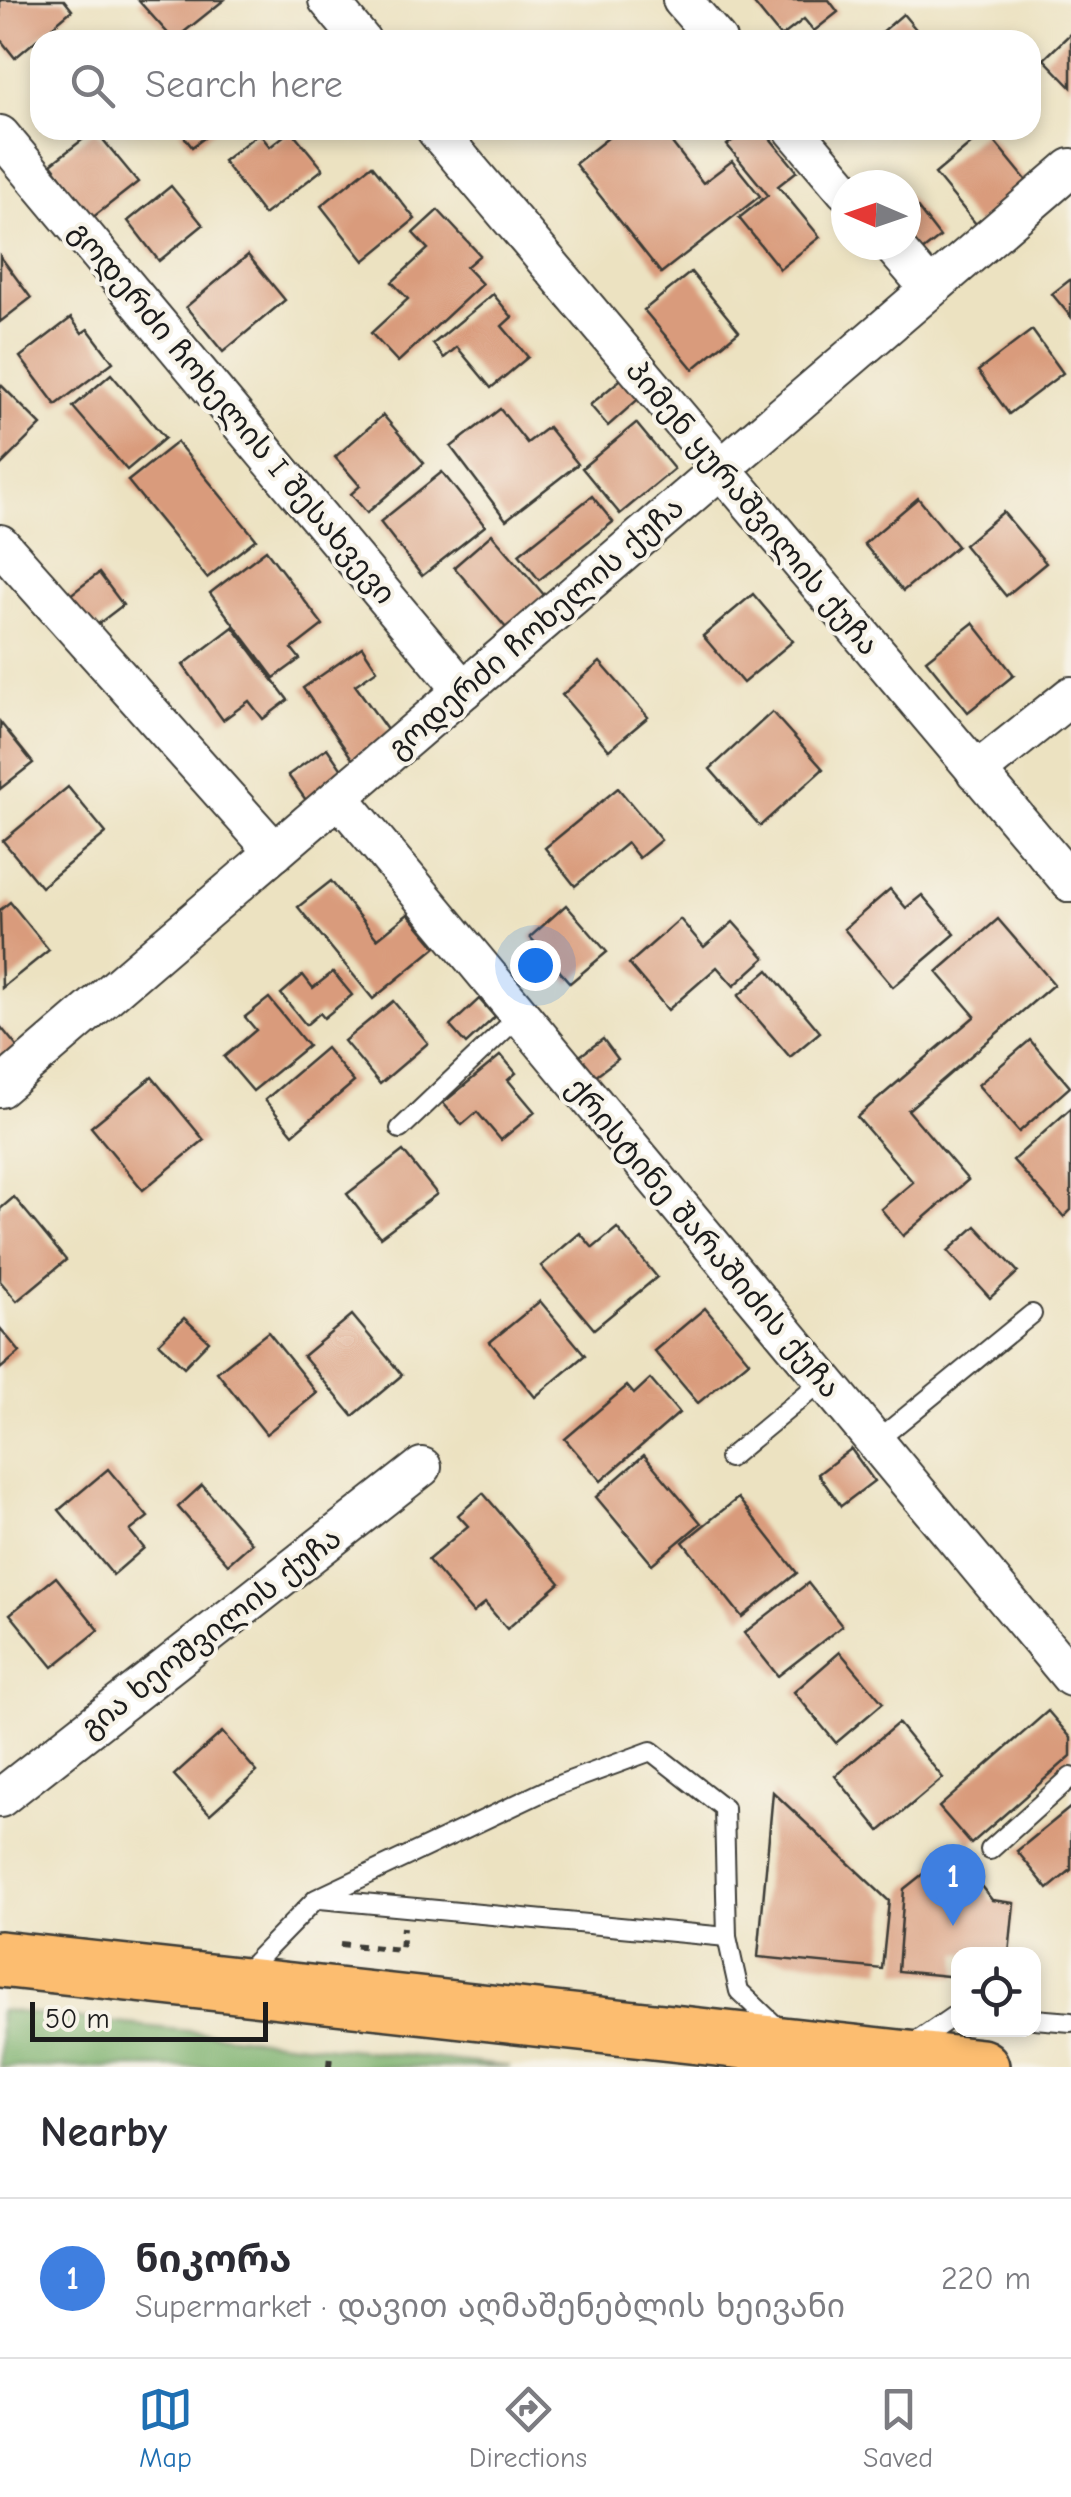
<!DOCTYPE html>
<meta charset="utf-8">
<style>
:root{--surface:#fff;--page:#f2f2f3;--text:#2b2b33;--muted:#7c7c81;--line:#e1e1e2;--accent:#1f6fb2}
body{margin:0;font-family:"Comic Neue","Noto Sans Georgian",sans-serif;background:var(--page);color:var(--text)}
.controls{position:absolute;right:30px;bottom:30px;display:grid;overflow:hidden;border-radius:20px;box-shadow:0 5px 15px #0003}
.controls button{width:90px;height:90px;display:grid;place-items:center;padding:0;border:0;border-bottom:2px solid var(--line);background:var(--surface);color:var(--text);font:50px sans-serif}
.compass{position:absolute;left:831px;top:170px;width:90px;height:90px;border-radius:50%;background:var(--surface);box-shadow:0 5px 15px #0003;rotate:272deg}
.scale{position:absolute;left:30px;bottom:25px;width:238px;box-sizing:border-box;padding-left:10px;border:5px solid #1c1c1c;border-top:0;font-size:28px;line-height:35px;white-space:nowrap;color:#1c1c1c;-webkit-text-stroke:8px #f7f3e8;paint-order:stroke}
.you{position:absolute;left:535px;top:965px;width:35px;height:35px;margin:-25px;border:8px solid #fff;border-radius:50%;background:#1a73e8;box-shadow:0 0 0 15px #1a73e833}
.badge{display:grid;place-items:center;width:65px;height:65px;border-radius:50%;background:var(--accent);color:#fff;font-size:32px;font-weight:700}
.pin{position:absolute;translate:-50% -82px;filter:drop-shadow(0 2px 5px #0008)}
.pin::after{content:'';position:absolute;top:52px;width:35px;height:30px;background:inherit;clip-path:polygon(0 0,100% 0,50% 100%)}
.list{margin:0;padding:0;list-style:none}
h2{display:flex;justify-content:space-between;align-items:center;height:130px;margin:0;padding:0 40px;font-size:42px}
h2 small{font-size:32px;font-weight:400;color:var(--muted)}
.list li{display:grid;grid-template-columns:65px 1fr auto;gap:30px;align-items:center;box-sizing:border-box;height:160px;padding:0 40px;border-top:2px solid var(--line)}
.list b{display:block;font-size:38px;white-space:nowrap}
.list p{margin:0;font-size:32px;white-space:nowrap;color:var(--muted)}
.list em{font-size:32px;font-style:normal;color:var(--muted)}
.icon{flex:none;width:55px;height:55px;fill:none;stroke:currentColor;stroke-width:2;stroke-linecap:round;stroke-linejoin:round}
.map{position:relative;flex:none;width:1071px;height:2067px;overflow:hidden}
.search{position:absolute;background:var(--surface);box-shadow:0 5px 15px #0003;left:30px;right:30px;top:30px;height:110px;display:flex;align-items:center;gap:25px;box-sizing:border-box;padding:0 35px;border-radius:30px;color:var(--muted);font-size:38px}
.sheet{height:290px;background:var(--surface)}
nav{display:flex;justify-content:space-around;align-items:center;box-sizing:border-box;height:140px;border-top:2px solid var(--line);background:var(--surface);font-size:28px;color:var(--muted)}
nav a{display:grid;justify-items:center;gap:5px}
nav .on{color:var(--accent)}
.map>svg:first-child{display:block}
</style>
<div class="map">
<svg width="1071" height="2067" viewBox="0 0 1071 2067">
<rect width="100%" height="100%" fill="#f7f3e8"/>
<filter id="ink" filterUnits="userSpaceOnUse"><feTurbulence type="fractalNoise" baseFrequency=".01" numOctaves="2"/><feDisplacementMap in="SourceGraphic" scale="20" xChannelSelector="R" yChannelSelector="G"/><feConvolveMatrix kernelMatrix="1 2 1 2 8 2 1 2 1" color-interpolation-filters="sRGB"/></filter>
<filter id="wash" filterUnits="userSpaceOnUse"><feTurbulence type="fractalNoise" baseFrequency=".0048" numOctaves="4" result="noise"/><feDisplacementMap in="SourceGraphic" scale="40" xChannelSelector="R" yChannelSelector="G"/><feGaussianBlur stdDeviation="2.25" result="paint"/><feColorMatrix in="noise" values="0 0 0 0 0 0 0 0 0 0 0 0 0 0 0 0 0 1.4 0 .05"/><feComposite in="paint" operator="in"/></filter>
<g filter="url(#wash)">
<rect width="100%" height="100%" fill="#ece2c1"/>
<path fill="#7ab06c" stroke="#4b6644" stroke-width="2.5" d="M0 2010 510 2067H0Z"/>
<g id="blocks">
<g fill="#d99b7c">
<path d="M0 0H64L72 10 15 58 0 39Z"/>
<path d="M138 0H224L174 40Z"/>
<path d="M751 0H829L838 12 814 31 804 19 781 37Z"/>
<path d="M903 14 925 40H873Z"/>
<path d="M1071 33V87L1044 59Z"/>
<path d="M95 130 138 182 92 218 51 164Z"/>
<path d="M179 130H215L192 147Z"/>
<path d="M291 130 323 169 264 215 223 161 259 133 270 147Z"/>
<path d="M618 130H662L703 183 732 161 760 196 661 273 575 164Z"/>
<path d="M746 130H763L797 171 778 186 820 237 780 269 739 218 768 195 727 145Z"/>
<path d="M986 131 1027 181 976 224 935 174Z"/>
<path d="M372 165 415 219 364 261 321 206Z"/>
<path d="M171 186 203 225 159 261 128 221Z"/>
<path d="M906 193 940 237 917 255 906 242Z"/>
<path d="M438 210 480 255 466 267 482 284 398 362 371 333 408 299 392 282 428 249 413 233Z"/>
<path d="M248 255 285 300 223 352 186 307Z"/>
<path d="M0 256 31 298 0 322Z"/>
<path d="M691 272 739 331 693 369 644 310Z"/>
<path d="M1071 279V317L1052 294Z"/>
<path d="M493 294 512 317 502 326 528 357 491 388 457 347 444 358 433 344Z"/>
<path d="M71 318 82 333 88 329 113 362 56 405 20 357Z"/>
<path d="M1032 330 1063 373 1009 414 978 371Z"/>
<path d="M111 374 165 438 127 470 73 407Z"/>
<path d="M626 375 643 395 608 426 590 405Z"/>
<path d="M0 384 41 425 0 466Z"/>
<path d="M500 409 527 443 548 427 578 464 506 520 451 447Z"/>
<path d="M383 415 424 463 367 513 351 494 360 486 335 457Z"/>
<path d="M636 423 674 469 620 514 582 468Z"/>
<path d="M177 442 256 539 207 578 128 481Z"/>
<path d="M442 472 485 526 422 576 380 522Z"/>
<path d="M592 496 613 522 539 580 519 554Z"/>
<path d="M918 498 957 546 903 591 864 544Z"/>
<path d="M1003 512 1046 563 1006 596 964 545Z"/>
<path d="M492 534 545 596 507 629 454 567Z"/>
<path d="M266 550 323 625 292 649 300 659 274 678 210 593Z"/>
<path d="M99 573 123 605 85 634 61 602Z"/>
<path d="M753 594 793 641 743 683 703 636Z"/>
<path d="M973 623 1014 675 968 712 926 660Z"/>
<path d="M233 627 288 700 263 719 249 701 223 720 183 665Z"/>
<path d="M362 647 377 670 355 685 390 734 353 760 303 688Z"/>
<path d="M600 662 648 717 609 750 562 695Z"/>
<path d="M772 712 823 769 760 826 710 769Z"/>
<path d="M0 722 33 763 0 789Z"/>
<path d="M327 748 349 780 311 807 288 775Z"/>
<path d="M68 787 106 833 41 887 3 841Z"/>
<path d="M618 788 661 840 639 858 627 843 575 886 545 848Z"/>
<path d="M331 881 377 939 408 914 436 947 373 999 298 907Z"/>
<path d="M890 889 906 908 922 895 955 934 893 987 844 929Z"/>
<path d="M10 902 49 950 2 988 0 910Z"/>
<path d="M566 905 607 952 570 983 530 937Z"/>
<path d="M680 919 704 947 733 922 765 958 734 986 717 967 668 1010 629 964Z"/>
<path d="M998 919 1054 984 908 1110 968 1180 903 1236 881 1209 913 1182 857 1117 975 1016 937 972Z"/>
<path d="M768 970 820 1032 790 1057 738 996Z"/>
<path d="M333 972 352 995 324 1018 320 1013 306 1025 281 994 303 975 313 988Z"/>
<path d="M269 998 308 1046 253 1091 224 1057 256 1030 245 1017Z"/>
<path d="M479 999 495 1017 466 1044 450 1026Z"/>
<path d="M393 1001 428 1043 380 1084 344 1041Z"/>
<path d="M0 1026 27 1059 0 1080Z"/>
<path d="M603 1039 618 1059 588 1081 573 1061Z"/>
<path d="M1030 1040 1070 1087 1019 1132 978 1085Z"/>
<path d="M326 1048 354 1082 293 1134 265 1100Z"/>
<path d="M501 1055 516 1073 508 1080 535 1112 501 1140 477 1112 462 1125 443 1103Z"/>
<path d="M152 1077 204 1140 143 1190 91 1127Z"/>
<path d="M1071 1108V1210L1064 1217 1013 1160Z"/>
<path d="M403 1151 437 1194 380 1237 347 1194Z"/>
<path d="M14 1197 66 1260 17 1301 0 1281V1209Z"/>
<path d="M976 1226 1018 1272 990 1298 948 1251Z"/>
<path d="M617 1228 657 1277 594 1329 541 1266 580 1233 593 1248Z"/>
<path d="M540 1301 585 1355 535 1397 490 1342Z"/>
<path d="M705 1308 749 1361 698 1403 654 1351Z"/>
<path d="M352 1315 402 1375 353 1416 303 1356Z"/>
<path d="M184 1318 209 1341 184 1367 159 1343Z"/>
<path d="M0 1328 20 1352 0 1369Z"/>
<path d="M268 1332 317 1393 266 1434 217 1372Z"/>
<path d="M650 1379 679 1413 601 1481 565 1439 627 1386 634 1394Z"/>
<path d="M851 1449 874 1481 841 1506 818 1474Z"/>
<path d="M644 1455 701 1523 652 1564 596 1497Z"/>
<path d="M108 1469 148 1517 130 1531 144 1548 113 1575 59 1510Z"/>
<path d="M202 1485 252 1543 228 1564 178 1507Z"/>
<path d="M483 1493 560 1583 507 1629 485 1603 473 1613 428 1560 468 1526 458 1515Z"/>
<path d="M738 1498 797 1573 742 1617 683 1542Z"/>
<path d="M56 1577 99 1630 53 1667 10 1614Z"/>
<path d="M808 1583 842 1626 778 1676 744 1633Z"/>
<path d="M840 1652 883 1703 836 1743 794 1692Z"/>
<path d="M1048 1711 1071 1738V1756L971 1844 939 1807Z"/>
<path d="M898 1723 943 1778 880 1831 835 1776Z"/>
<path d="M222 1732 257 1772 210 1814 174 1775Z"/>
<path d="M773 1792 889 1901 882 1969 758 1957Z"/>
<path d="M1071 1807V1870L1048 1889 1017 1851Z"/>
<path d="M953 1850 992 1900 1014 1903 1009 1954H958V1977L898 1971 904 1889Z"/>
</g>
</g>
</g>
<g filter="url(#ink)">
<use href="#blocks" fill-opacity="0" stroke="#3b3a35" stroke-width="2.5"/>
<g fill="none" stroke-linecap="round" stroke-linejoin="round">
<defs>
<g id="lane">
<path d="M400 1129 518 1017"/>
<path d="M874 1443 1032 1314"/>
<path d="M729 1458 822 1381"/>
<path d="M990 1850 1071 1777"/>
<path d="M320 1899 727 1937"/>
<path d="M241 1976 316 1899 553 1787 651 1751 724 1808 727 1937 739 1991 781 2031"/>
<path d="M1034 2019 1071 2022"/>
<path d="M910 2046 958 2013"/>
</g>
<g id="street">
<path d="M328 0 361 40"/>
<path d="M682 0 717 40"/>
<path d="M436 130 1071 883"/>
<path d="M794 130 846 191"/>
<path d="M0 135 463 690"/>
<path d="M892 245 930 289"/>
<path d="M0 544 275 852"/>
<path d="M976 772 1071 696"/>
<path d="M339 797 1071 1677"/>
<path d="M0 1088 1071 168"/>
<path d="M0 1798 422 1467"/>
</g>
<path id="highway" d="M0 1959 981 2067"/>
</defs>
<use href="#lane" stroke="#3b3a35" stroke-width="22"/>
<use href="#street" stroke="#3b3a35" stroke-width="42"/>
<use href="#highway" stroke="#3b3a35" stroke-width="60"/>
<g stroke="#3b3a35" stroke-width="6" stroke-dasharray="8 8" stroke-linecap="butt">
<path d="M340 1944 401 1950 403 1927"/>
<path d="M329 2067 330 2055"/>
</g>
<use href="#lane" stroke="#fff" stroke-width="18"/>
<use href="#street" stroke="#fff" stroke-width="38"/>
<use href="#highway" stroke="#fcbd6f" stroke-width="55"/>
</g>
</g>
<g text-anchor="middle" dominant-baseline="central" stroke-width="8" stroke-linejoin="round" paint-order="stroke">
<g font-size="30" fill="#1c1c1c" stroke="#f7f3e8">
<text transform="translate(232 413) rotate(50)">გოდერძი ჩოხელის I შესახვევი</text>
<text transform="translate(752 508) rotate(50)">პიმენ ყურაშვილის ქუჩა</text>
<text transform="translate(536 628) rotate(-41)">გოდერძი ჩოხელის ქუჩა</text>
<text transform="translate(703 1238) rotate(50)">ქრისტინე შარაშიძის ქუჩა</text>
<text transform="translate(211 1633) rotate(-38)">გია ხეოშვილის ქუჩა</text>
</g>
</g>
</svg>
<div class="controls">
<button><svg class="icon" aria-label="locate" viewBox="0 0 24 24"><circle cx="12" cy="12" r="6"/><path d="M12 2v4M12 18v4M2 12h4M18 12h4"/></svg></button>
</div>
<svg class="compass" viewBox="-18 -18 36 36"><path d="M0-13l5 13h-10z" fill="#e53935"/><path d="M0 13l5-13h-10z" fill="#7c7c81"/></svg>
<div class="scale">50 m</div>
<div class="you"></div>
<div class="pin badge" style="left:953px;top:1926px;background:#3f7fe0">1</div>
<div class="search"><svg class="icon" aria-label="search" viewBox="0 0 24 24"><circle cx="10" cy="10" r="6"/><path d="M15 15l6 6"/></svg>Search here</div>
</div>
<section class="sheet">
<h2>Nearby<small></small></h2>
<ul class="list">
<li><span class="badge" style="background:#3f7fe0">1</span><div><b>ნიკორა</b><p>Supermarket · დავით აღმაშენებლის ხეივანი</p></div><em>220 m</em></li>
</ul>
</section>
<nav>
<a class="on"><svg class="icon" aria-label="map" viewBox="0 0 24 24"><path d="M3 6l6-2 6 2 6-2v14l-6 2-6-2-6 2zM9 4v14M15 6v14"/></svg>Map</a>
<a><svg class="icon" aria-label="directions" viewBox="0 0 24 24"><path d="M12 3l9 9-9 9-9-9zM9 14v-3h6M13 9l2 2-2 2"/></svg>Directions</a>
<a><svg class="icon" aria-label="saved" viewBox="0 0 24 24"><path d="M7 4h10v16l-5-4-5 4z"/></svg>Saved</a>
</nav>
